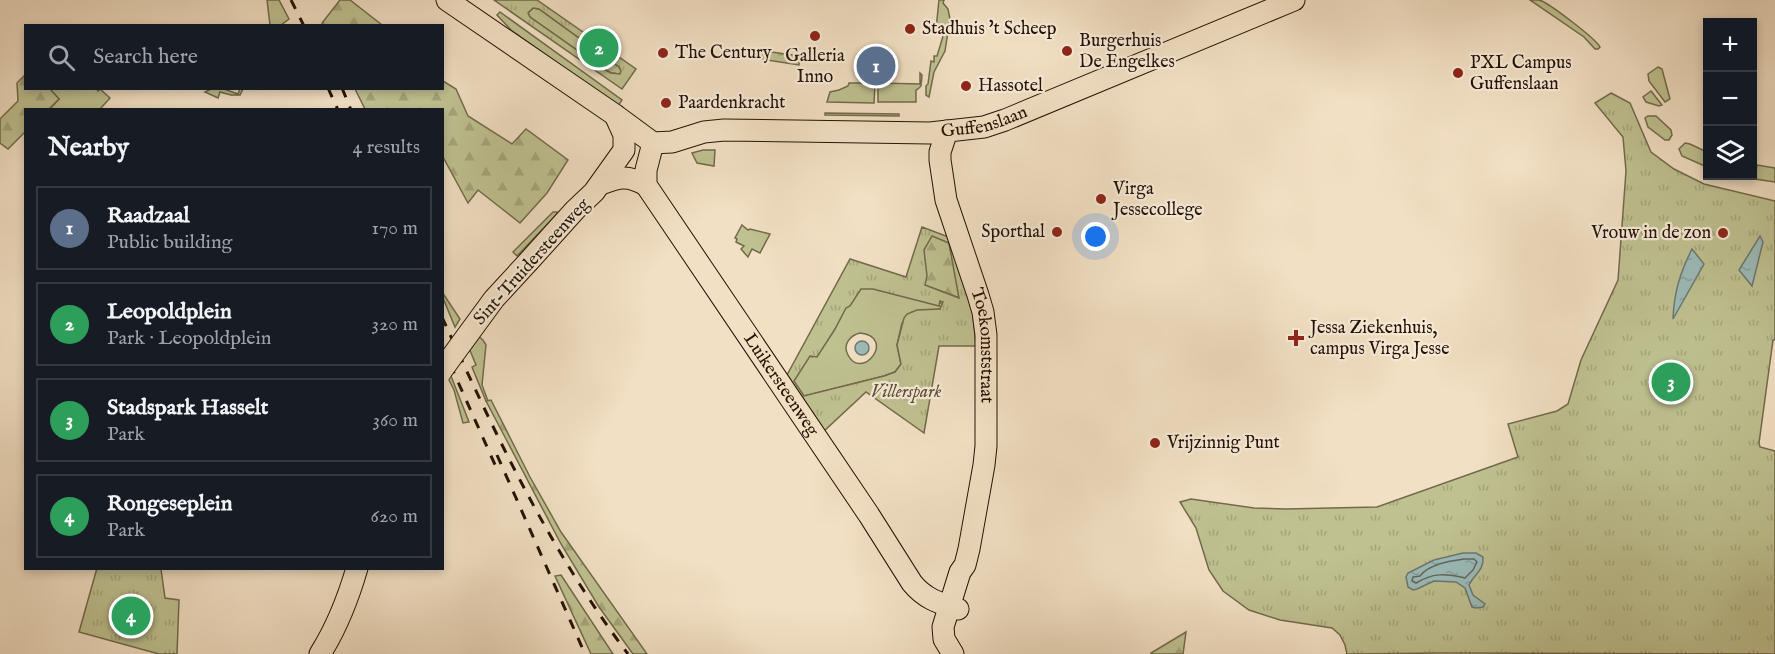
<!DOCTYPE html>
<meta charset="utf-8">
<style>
:root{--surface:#171b24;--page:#20242c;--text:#f1f3f6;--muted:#9ea1a6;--line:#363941;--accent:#d93025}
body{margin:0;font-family:"IM FELL English",serif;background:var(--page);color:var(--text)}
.controls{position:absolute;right:18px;top:18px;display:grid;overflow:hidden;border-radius:0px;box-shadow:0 3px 9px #0003}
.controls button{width:54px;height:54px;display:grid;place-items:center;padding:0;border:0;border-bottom:2px solid var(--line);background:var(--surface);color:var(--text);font:30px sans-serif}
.you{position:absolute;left:1096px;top:237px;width:21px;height:21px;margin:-15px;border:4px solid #fff;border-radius:50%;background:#1a73e8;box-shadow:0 0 0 9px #1a73e833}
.badge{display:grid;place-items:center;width:39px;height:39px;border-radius:50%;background:var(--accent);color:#fff;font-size:20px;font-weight:700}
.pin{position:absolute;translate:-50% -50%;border:3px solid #fff;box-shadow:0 2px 6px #0006}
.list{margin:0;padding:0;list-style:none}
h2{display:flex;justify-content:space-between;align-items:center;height:78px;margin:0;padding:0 24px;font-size:26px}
h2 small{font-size:20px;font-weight:400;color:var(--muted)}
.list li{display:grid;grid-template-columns:39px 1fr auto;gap:18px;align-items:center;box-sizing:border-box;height:84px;margin:0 12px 12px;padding:0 12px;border:2px solid var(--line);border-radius:0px}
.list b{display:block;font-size:22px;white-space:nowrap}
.list p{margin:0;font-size:20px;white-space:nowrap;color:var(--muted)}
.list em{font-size:20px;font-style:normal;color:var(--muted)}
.icon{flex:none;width:33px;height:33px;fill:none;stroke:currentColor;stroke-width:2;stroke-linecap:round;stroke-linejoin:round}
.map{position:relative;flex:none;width:1775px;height:654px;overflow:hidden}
.search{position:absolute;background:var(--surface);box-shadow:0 3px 9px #0003;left:24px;top:24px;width:420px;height:66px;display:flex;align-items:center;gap:15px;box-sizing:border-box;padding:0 21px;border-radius:0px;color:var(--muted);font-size:22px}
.panel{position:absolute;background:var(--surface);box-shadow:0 3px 9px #0003;left:24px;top:108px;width:420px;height:462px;border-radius:0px}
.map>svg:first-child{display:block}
</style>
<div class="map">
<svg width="1775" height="654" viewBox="0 0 1775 654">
<defs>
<pattern id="forest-firs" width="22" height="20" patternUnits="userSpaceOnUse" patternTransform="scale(1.5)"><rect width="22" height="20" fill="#bfc191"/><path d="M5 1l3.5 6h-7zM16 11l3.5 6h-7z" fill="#a4a57b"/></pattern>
<pattern id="park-tufts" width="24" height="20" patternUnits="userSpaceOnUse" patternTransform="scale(1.5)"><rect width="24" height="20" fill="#bfc191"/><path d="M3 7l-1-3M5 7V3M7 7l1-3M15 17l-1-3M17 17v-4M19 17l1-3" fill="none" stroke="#a4a57b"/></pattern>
<pattern id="water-ripples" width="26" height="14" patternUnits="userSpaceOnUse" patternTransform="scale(1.5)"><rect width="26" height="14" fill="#9cbcba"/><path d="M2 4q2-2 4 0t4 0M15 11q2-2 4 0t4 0" fill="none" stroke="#86a19e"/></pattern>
</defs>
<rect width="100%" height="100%" fill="#f2e0c4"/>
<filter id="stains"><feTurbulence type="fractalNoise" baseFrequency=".00333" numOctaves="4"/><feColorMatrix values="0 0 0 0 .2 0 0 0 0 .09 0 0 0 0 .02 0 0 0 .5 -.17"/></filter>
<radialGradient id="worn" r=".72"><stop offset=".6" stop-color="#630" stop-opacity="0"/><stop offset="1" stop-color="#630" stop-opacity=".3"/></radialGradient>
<g fill="#bfc191" stroke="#726a4a" stroke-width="1.5" fill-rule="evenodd">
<path d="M267 0H279L289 19 281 25H270Z"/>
<path d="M939 0H944L943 3 948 9 950 19 945 51 934 72 929 97 926 95V86L928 84 931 61 934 62V56H937L944 33 936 29Z"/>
<path d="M1530 0C1533 0 1536 0 1539 0 1548 2 1596 39 1600 47L1598 49H1595L1584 37Z"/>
<path d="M533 8 539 9 619 67 621 71 620 74 611 73 604 69 530 17 528 13Z"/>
<path d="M500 12 622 100 618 106 511 30 497 15Z"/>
<path d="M1658 67 1662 69 1670 99 1665 102 1649 81 1648 74Z"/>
<path d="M920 73 922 75 921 86 918 89 916 90V102H878V83L920 84Z"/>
<path d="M849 83H875L874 103 827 102 830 92 839 90 848 86Z"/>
<path d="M96 88 98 91 100 89 110 98 100 109 49 110 59 99 50 89Z"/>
<path d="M221 88 238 94 240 89H243L240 95H231L220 92 218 98 205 92 211 89Z"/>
<path d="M1651 91 1662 105 1659 106 1646 102 1643 97Z"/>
<path d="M825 113 899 114V116L825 115Z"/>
<path d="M1648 116H1656L1671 130 1672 135 1669 140H1665L1648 127 1645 118Z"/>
<path d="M1685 143 1690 144 1707 152V167L1682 156 1679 149Z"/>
<path d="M703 150H715L714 166 697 163 692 153Z"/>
<path d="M1757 165 1775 168V182L1755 179Z"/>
<path d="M553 212H557V214L517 256 513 252Z"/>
<path d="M742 225 748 230 750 229 770 234 760 253 752 249 748 257 741 249 744 246 736 242 737 239 735 238Z"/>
<path d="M850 280 940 303 941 301 943 302 940 309 912 312 902 323 897 345 901 364 895 372 884 376 804 396 793 381 810 355 812 357ZM860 333C897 337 862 382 848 355 842 344 851 335 860 333Z"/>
<path d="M442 292 460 319 455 327 443 298Z"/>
<path d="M478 336 483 340 486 345 482 385 488 401H486L472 367 476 365 469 348Z"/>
<path d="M451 376 469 422 463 423 454 390 449 380Z"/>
</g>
<g fill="url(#forest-firs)" stroke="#726a4a" stroke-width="1.5">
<path d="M340 0H350L382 25H323L322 23Z"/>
<path d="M743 48 800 56 799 65 742 56Z"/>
<path d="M25 75 26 88 50 89 59 99 49 109 26 110 25 132 8 149 0 143V119L18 101 17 83Z"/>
<path d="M443 81 456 89 468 116 512 144 526 129 568 160 547 193 520 223 478 190 468 203 443 157 442 110 365 109 355 89 442 88Z"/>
<path d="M932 235 949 243 960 298 924 285V250Z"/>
<path d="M491 400 530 477 561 532 647 654H633L599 607 561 544 486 401Z"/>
<path d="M561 575 613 654H591L555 576Z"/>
<path d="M1186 632 1183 654H1151V653Z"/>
</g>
<g fill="url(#park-tufts)" stroke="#726a4a" stroke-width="1.5" fill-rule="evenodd">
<path d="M494 0H537L636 69 622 89ZM533 8 539 9 619 67 621 71 620 74 611 73 604 69 530 17 528 13Z"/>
<path d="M1611 93 1630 103 1651 152 1674 169 1704 184 1775 201V340H1773L1759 443 1760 447 1775 451V654L1441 653 1347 654 1345 645 1340 635 1332 628 1280 620 1249 610 1223 591 1209 570 1196 528 1180 502 1191 499 1254 508 1285 509 1377 507 1518 457 1508 424 1557 411 1568 404 1581 360 1618 280 1626 171 1623 137 1595 103Z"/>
<path d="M922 227 954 239 973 315 976 346H939L924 433 866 392 824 431 787 375 850 259 906 277ZM932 236 949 243 959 298 925 285 927 276 924 250ZM861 289H873L939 306 940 301 943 302 940 309 917 310 907 314 904 318 897 345 901 364 895 372 884 376 804 396 794 381 810 356 817 357 835 329 846 308 850 306Z"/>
<path d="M97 568 161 569 165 598 179 600 177 654H159L79 632Z"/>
</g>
<g fill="url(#water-ripples)" stroke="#6c7871" stroke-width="1.5">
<path d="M1760 236 1763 242 1752 286 1739 270Z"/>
<path d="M1692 249 1704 264 1673 319C1674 292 1680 273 1692 249Z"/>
<circle cx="862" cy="348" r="7"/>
<path d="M1463 553H1476L1483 557C1484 571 1474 574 1469 585L1473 595 1485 604 1483 607 1476 608 1472 607 1465 588 1456 582 1434 581 1417 589 1413 590 1408 587 1406 577 1408 573 1434 560Z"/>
</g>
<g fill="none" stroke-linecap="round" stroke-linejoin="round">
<path stroke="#60675f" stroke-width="1.5" d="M1464 559H1474L1477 562 1473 570 1465 578C1444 573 1433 573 1416 583L1412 581 1413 577 1420 576C1429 564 1450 561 1464 559Z"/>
<defs>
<g id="major">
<path d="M447 0 615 115 653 143"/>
<path id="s1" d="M947 131 940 152V160L946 200 978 295 983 312 986 335V446L984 465 969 549 965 565 960 572 943 627 944 639 953 654"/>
<path id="s2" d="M653 143 672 142 704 132 724 130 930 133 984 127 1005 120 1294 0"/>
<path id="s3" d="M653 143 646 170V185L869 515 912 583C925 599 939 603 958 609"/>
<path d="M601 184C620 177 627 175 646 185"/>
<path d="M529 261 575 210 594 192 624 150V135L615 115"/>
<path d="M320 654C337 627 348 599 357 568"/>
</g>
</defs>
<use href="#major" stroke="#241204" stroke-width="23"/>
<use href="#major" stroke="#f2e0c4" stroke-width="21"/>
<g stroke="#241204" stroke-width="3" stroke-dasharray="10 10" stroke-linecap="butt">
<path d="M291 0 304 26"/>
<path d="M328 88 338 110"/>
<path d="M342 88 351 110"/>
<path d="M442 317C495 434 550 551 628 654"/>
<path d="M442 346 496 467"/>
<path d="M497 455 585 654"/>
</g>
<defs>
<path id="major-bridge" d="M442 370 494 299 529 261"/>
</defs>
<use href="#major-bridge" stroke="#241204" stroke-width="23" stroke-linecap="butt"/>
<use href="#major-bridge" stroke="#f2e0c4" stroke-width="21"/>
</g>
<g fill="#8f2418" stroke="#f7ebd9" stroke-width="2">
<circle cx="910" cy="29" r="6"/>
<circle cx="815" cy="36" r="6"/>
<circle cx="1067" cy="51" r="6"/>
<circle cx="663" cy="53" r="6"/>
<circle cx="1458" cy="73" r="6"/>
<circle cx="966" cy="86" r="6"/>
<circle cx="666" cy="103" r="6"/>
<circle cx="1101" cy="199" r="6"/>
<circle cx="1057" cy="232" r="6"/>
<circle cx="1723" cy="233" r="6"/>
<path d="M1293 329h6v6h6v6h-6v6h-6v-6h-6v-6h6z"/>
<circle cx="1155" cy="443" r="6"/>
</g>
<g text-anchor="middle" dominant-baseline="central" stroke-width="4.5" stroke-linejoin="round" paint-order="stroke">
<g font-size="18" fill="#241204" stroke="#f7ebd9" text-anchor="start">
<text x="922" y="29">Stadhuis 't Scheep</text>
<text x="1079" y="41">Burgerhuis<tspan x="1079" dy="21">De Engelkes</tspan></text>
<text x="675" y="53">The Century</text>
<text x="815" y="56" text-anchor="middle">Galleria<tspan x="815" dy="21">Inno</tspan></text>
<text x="1470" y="63">PXL Campus<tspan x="1470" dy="21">Guffenslaan</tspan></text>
<text x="978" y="86">Hassotel</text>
<text x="678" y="103">Paardenkracht</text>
<text x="1113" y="189">Virga<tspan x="1113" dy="21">Jessecollege</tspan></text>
<text x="1045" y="232" text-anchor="end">Sporthal</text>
<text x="1711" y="233" text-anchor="end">Vrouw in de zon</text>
<text x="1310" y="328">Jessa Ziekenhuis,<tspan x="1310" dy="21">campus Virga Jesse</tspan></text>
<text x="1167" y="443">Vrijzinnig Punt</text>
</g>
<g font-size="18" fill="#241204" stroke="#f7ebd9">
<text stroke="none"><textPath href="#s2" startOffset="334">Guffenslaan</textPath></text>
<text transform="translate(532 262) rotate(-48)">Sint-Truidersteenweg</text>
<text stroke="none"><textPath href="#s1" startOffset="222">Toekomststraat</textPath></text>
<text stroke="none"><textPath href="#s3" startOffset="284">Luikersteenweg</textPath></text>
</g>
<g font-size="18" font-style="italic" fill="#5a4f35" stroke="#f7ebd9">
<text x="906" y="392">Villerspark</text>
</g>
</g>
<rect width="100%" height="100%" filter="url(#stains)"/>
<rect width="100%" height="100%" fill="url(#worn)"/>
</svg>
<div class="controls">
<button>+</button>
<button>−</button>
<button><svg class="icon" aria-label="layers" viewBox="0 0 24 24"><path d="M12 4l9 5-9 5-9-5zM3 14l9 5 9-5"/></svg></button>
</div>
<div class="you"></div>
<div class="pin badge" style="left:876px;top:66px;background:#5c6f8a">1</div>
<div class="pin badge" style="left:599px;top:48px;background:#2e9e5b">2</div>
<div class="pin badge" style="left:1671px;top:382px;background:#2e9e5b">3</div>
<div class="pin badge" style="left:131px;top:616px;background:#2e9e5b">4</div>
<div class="search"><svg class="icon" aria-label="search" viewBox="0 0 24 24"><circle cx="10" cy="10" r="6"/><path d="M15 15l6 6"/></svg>Search here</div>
<section class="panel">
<h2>Nearby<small>4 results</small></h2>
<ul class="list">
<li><span class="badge" style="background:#5c6f8a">1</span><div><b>Raadzaal</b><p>Public building</p></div><em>170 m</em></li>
<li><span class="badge" style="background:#2e9e5b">2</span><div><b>Leopoldplein</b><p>Park · Leopoldplein</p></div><em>320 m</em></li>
<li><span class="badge" style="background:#2e9e5b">3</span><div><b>Stadspark Hasselt</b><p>Park</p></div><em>360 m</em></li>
<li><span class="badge" style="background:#2e9e5b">4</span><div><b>Rongeseplein</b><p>Park</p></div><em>620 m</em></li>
</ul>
</section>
</div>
